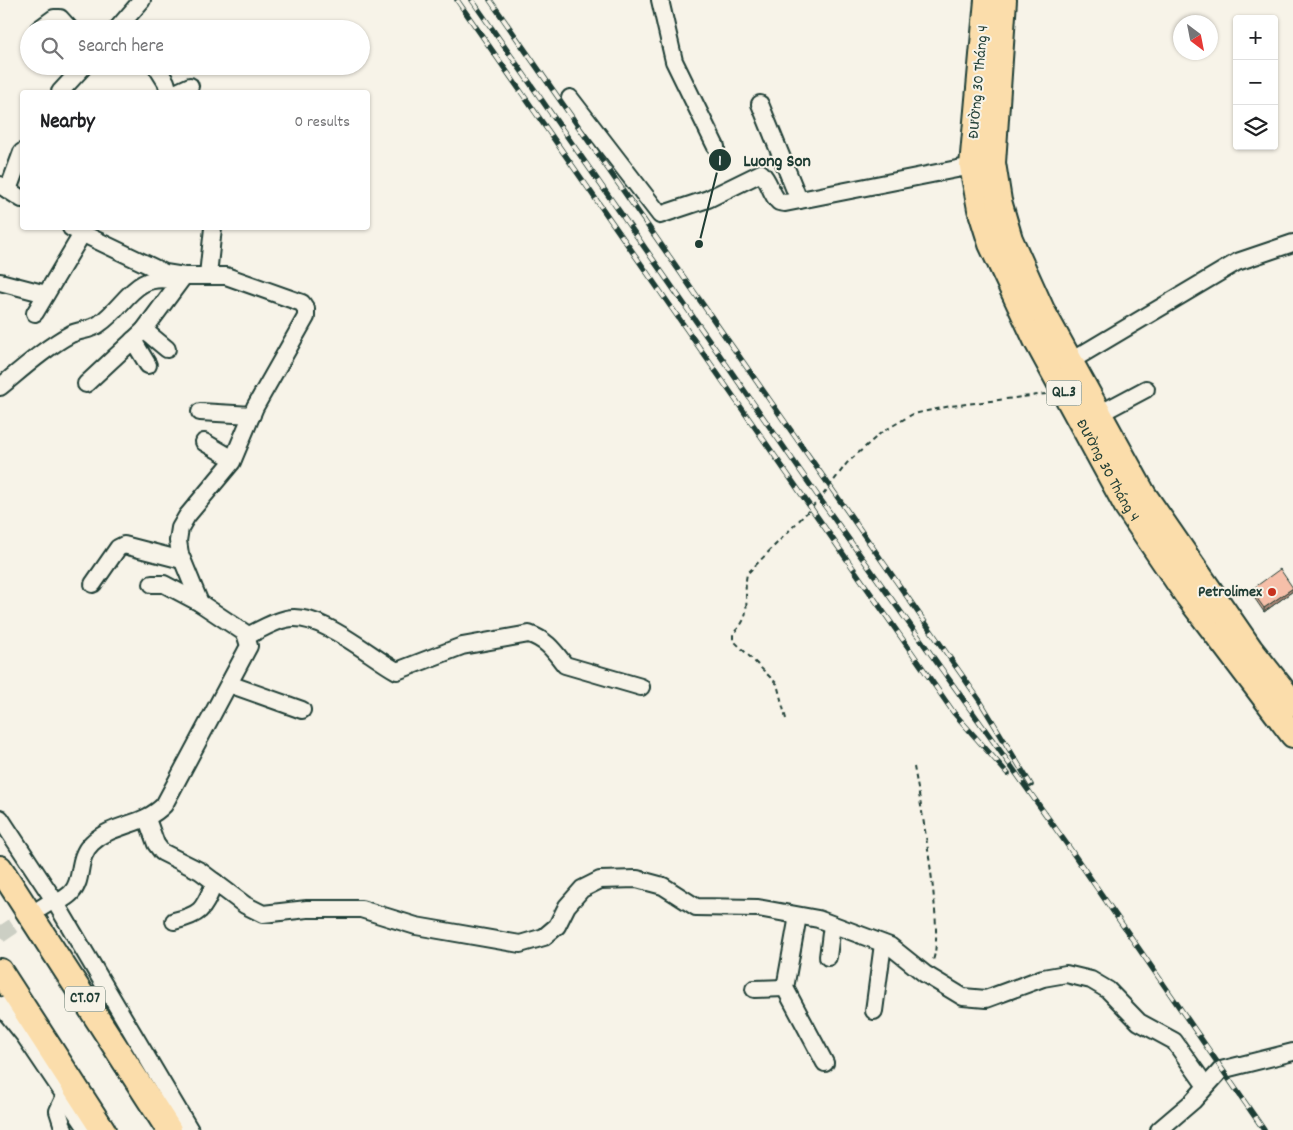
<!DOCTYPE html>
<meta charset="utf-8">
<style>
:root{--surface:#fff;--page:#f6f6f6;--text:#202124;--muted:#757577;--line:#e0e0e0}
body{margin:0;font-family:Dekko,sans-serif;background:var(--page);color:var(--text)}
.controls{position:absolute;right:15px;top:15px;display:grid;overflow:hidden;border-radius:5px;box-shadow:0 1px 4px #0004}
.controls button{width:45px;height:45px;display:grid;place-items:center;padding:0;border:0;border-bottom:1px solid var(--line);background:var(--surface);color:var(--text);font:25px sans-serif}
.compass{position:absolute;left:1173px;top:15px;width:45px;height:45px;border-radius:50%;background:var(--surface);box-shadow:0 1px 4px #0004;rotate:148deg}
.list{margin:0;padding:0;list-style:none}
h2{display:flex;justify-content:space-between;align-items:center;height:65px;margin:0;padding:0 20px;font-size:21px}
h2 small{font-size:16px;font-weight:400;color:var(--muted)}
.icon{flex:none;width:28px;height:28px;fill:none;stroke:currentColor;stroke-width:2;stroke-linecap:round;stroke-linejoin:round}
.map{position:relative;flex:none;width:1293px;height:1130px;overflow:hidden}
.search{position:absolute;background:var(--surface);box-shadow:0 1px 4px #0004;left:20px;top:20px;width:350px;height:55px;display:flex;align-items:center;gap:12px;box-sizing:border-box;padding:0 18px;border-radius:28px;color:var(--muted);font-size:19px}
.panel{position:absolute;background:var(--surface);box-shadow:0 1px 4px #0004;left:20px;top:90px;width:350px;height:140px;border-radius:5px}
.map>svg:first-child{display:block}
</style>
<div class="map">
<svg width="1293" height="1130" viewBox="0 0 1293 1130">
<rect width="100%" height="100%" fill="#f7f3e8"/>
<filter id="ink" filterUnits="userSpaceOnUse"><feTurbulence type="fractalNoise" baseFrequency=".02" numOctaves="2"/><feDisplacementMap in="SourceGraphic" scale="10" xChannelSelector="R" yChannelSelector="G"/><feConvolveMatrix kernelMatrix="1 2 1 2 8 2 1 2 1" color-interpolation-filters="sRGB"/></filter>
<g filter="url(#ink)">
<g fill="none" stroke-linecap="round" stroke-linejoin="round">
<path stroke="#cccfc4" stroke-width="16" stroke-dasharray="16 8" stroke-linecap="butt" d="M0 935 39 909"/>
<defs>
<g id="minor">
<path d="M660 0 674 61 716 147"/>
<path d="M39 29 54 18H60L70 29"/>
<path d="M117 29 142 0"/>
<path d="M156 66 166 82 169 92"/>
<path d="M60 92 84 66"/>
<path d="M177 92 190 86"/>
<path d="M570 98 660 215 708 199 761 173C770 181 770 194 779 202L785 203 972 166"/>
<path d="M760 104 799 200"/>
<path d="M0 185 22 199"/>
<path d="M8 190 22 152"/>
<path d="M208 275 213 228"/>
<path d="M0 282 46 294"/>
<path d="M35 313 82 234"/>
<path d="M144 330 167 349"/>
<path d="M133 340 148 365"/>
<path d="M1069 362 1237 262 1293 243"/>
<path d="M86 384 144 330 184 276"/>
<path d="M0 387C22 369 45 348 71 334 80 330 91 330 99 324 127 305 134 271 175 281"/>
<path d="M200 412 252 415"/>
<path d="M1099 414 1146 389"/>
<path d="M204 442 233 459"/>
<path d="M93 584 118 548 124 545 182 560"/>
<path d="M152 584H164L200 603"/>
<path d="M247 636C260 630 272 622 286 619 320 611 369 656 397 671L462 646 529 634C547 640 554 651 565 665L641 687"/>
<path d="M229 684 302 710"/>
<path d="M0 818 54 900 190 1130"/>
<path d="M147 819 156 844 162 852 200 871 245 905 263 914 307 909H361L416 926 520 944 544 937 557 926 567 906 582 889 600 880 637 879 663 886 696 907 758 908 818 919 890 946 925 974 963 997 986 999 1043 978 1066 974 1091 980 1108 990 1139 1022 1174 1041 1206 1086"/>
<path d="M56 904C61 900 68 897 72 892 84 879 76 858 92 843 113 823 144 826 164 805L249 646 245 633 200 603 180 554 178 541 180 528 187 516 232 462 255 407 306 317V309L302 303 226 276H184L165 273 71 228"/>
<path d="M41 908 54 900"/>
<path d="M798 916 785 988 825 1063"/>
<path d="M174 921C203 914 203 909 215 882"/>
<path d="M828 957 832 925"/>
<path d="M754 989 785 988"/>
<path d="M0 1005 24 1035 88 1130"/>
<path d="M874 1011 883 944"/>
<path d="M64 1130 58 1111 65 1096"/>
<path d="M1159 1130 1193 1101 1221 1070 1293 1052"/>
</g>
<g id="highway">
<path id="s1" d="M987 0 972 166 980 209 991 244 1036 340 1127 507 1186 594 1293 735"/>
<path d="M1004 0 993 163 999 201 1010 239 1042 310 1144 495 1251 650 1293 703"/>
<path d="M0 868 169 1130"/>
<path d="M0 971 103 1130"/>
</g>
</defs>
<use href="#minor" stroke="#1f3d34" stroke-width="20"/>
<use href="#highway" stroke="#1f3d34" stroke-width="28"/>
<g stroke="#1f3d34" stroke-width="2" stroke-dasharray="5 4" stroke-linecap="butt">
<path d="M786 719 777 684 733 640V633C755 615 742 597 747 574L820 499 847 463 882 432 913 414 951 406 1046 394"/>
<path d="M914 767C920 799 946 940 932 962"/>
</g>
<use href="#minor" stroke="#f7f3e8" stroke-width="16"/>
<use href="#highway" stroke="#fbddab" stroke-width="24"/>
<defs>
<g id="rail">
<path d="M457 0 954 713 1008 774"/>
<path d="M472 0 820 499 1066 843 1264 1130"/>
<path d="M490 0 980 701 1031 785"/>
</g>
</defs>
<use href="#rail" stroke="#1f3d34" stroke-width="5.5"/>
<use href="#rail" stroke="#f7f3e8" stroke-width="4" stroke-dasharray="11" stroke-linecap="butt"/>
</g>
<path fill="#d4a491" stroke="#1f3d34" d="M1251 590 1293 591 1264 612 1251 593Z"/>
<path fill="#ac8676" stroke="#1f3d34" d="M1293 588V591L1264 612V608Z"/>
<path fill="#f6bfa9" stroke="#1f3d34" d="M1280 569 1293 588 1264 608 1251 590Z"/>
</g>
<circle fill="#c8321e" stroke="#f7f3e8" stroke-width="2" cx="1272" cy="592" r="5"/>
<g text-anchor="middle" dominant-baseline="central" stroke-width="4" stroke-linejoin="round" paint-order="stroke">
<g fill="#f7f3e8" stroke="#60746a" stroke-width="1">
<rect x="1046.5" y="380.5" width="35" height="25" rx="4"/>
<rect x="65" y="986.5" width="40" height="25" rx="4"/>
</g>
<g font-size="15" font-weight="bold" fill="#1f3d34">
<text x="1064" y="393">QL.3</text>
<text x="85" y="999">CT.07</text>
</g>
<g font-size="16" fill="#1f3d34" stroke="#f7f3e8">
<text transform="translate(979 82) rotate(-85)">Đường 30 Tháng 4</text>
<text stroke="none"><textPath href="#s1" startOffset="502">Đường 30 Tháng 4</textPath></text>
</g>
<g font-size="16" font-weight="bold" fill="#1f3d34" stroke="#f7f3e8" text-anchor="end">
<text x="1262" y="592">Petrolimex</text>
</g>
</g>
<path fill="none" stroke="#1f3d34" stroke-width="2" d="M699 244L720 160"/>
<g fill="#1f3d34" stroke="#f7f3e8" stroke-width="2">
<circle cx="699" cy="244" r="5"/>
<circle cx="720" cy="160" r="12"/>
</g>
<g font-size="15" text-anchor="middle" font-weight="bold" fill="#fff">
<text x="720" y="165">1</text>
</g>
<g font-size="18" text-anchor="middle" font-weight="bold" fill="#1f3d34" stroke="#f7f3e8" stroke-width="4" stroke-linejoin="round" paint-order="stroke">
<text x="777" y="166">Luong Son</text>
</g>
</svg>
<div class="controls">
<button>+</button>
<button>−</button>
<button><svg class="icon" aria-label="layers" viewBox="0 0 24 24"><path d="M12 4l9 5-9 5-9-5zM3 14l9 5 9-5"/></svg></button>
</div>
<svg class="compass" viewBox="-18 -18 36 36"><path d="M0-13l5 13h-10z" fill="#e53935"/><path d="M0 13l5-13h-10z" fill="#757577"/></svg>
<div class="search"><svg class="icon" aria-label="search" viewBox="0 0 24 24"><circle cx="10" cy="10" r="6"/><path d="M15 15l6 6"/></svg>Search here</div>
<section class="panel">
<h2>Nearby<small>0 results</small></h2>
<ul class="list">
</ul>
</section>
</div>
